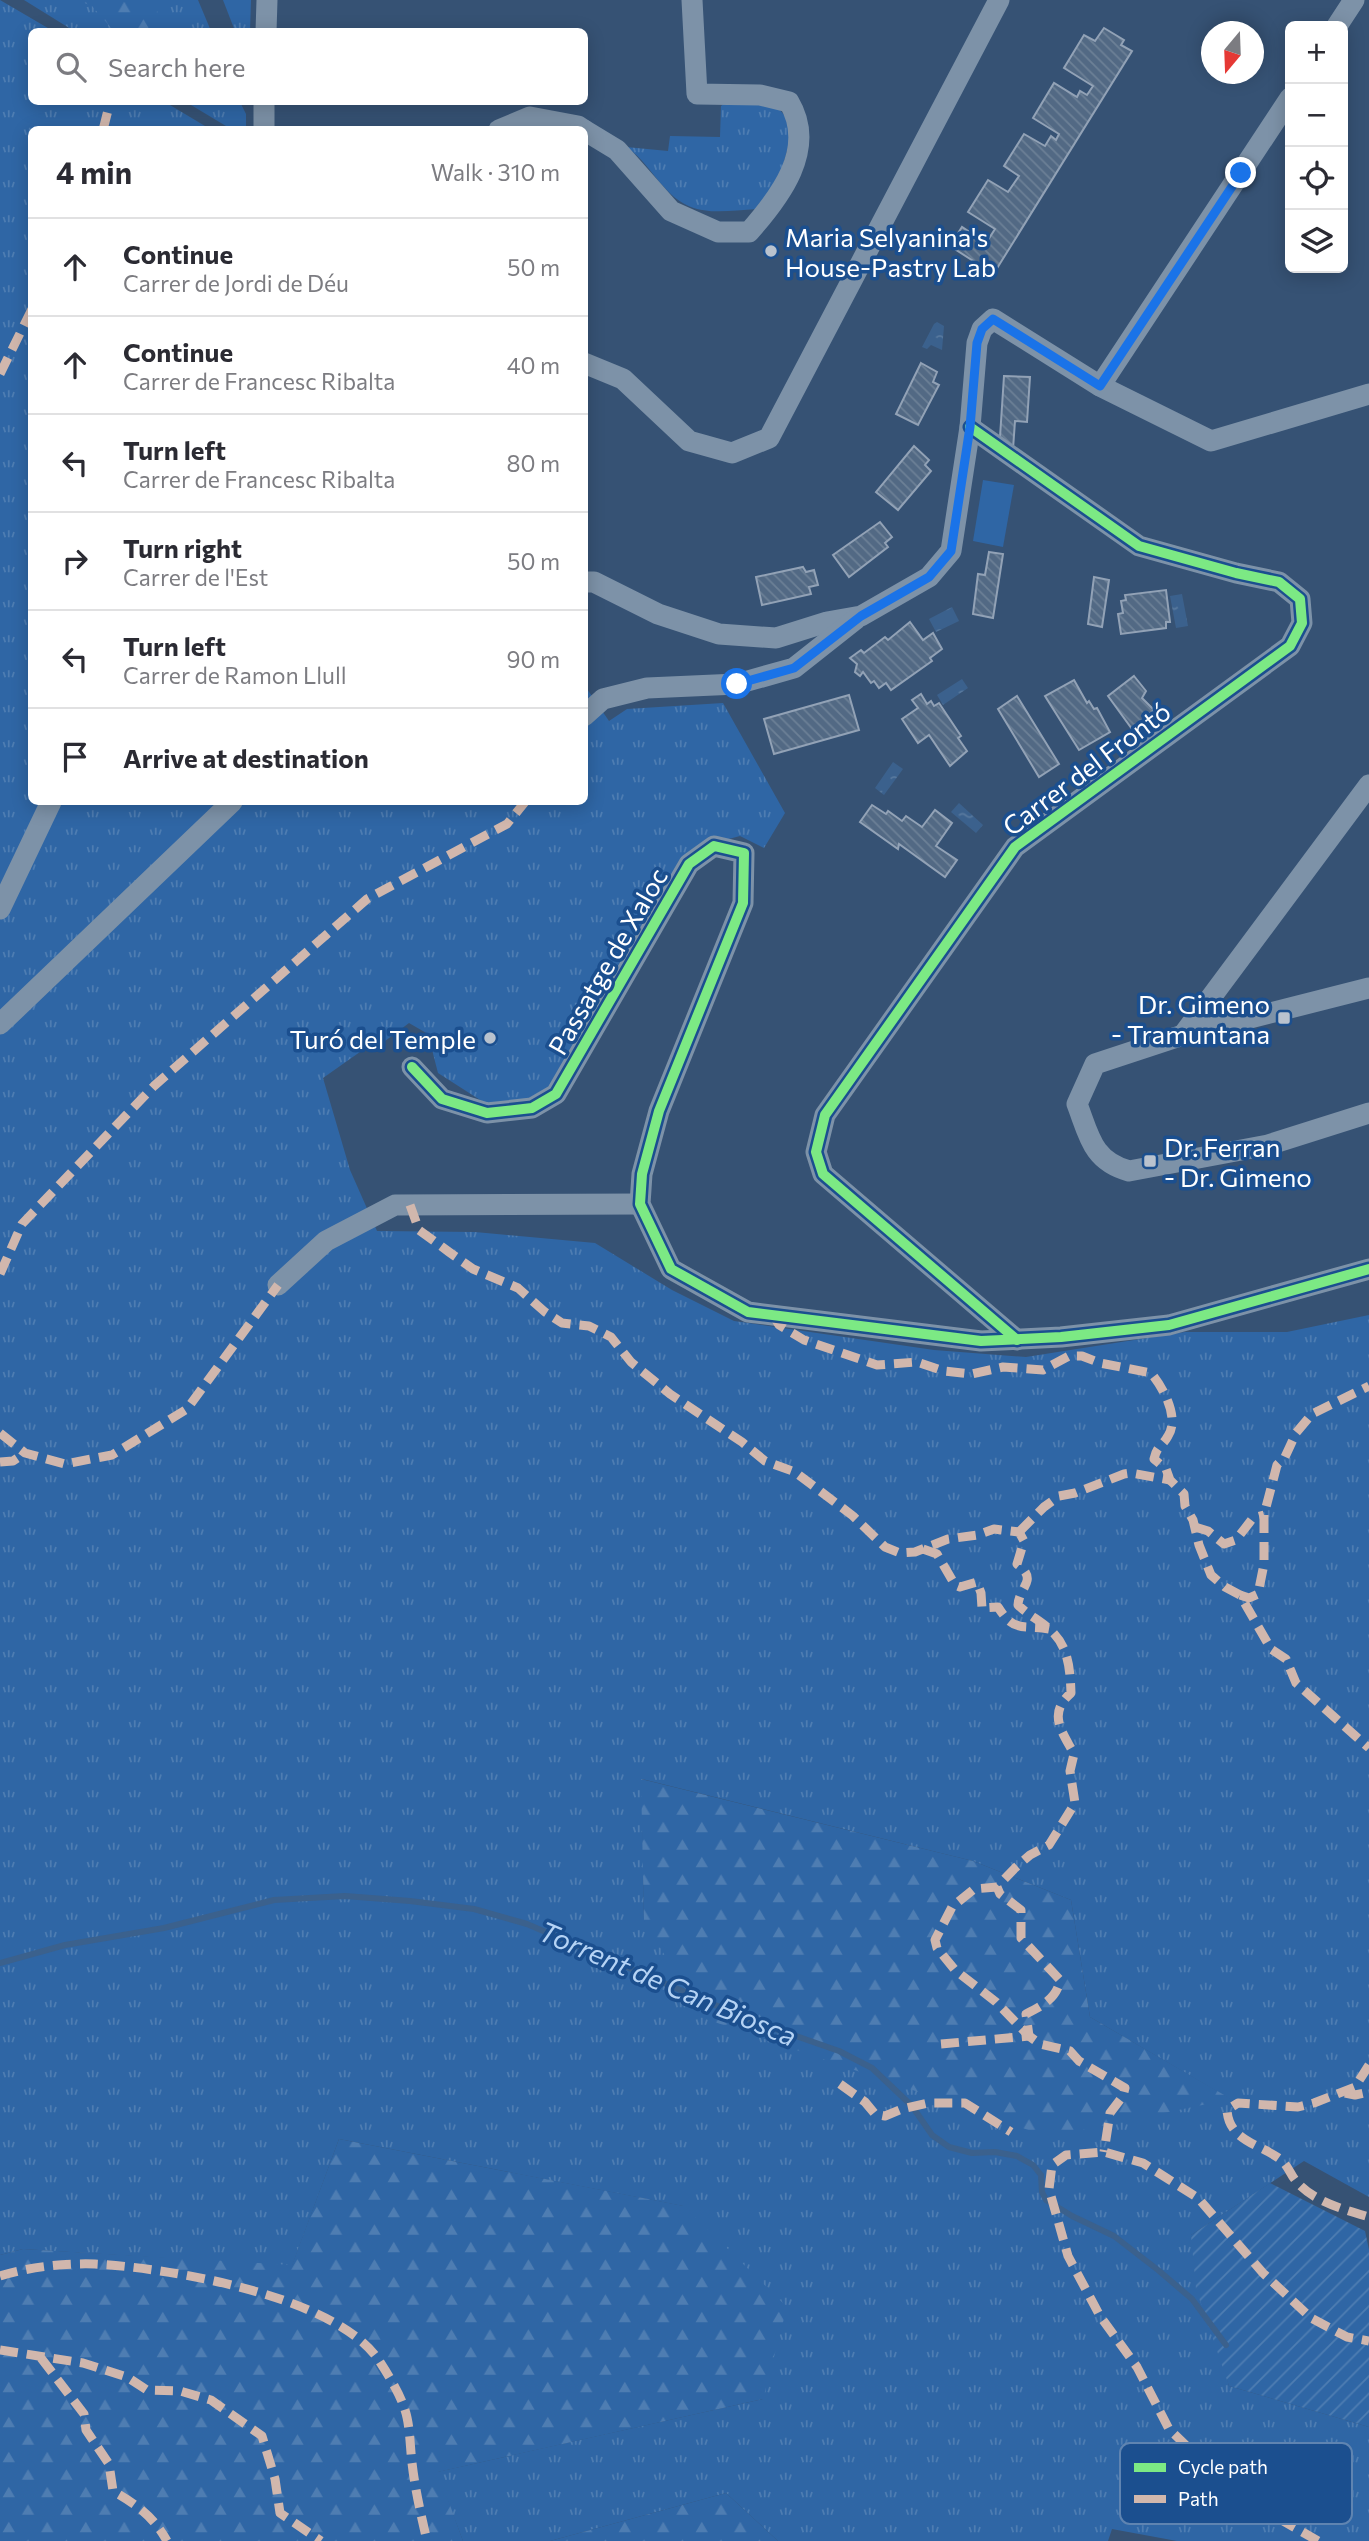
<!DOCTYPE html>
<meta charset="utf-8">
<style>
:root{--surface:#fff;--page:#f7f7f7;--text:#2b2b33;--muted:#7c7c81;--line:#e1e1e2}
body{margin:0;font-family:Commissioner,sans-serif;background:var(--page);color:var(--text)}
.controls{position:absolute;right:21px;top:21px;display:grid;overflow:hidden;border-radius:10px;box-shadow:0 4px 18px #0003}
.controls button{width:63px;height:63px;display:grid;place-items:center;padding:0;border:0;border-bottom:2px solid var(--line);background:var(--surface);color:var(--text);font:35px sans-serif}
.compass{position:absolute;left:1201px;top:21px;width:63px;height:63px;border-radius:50%;background:var(--surface);box-shadow:0 4px 18px #0003;rotate:199deg}
.stop{position:absolute;width:21px;height:21px;margin:-16px;border:5px solid #1a73e8;border-radius:50%;background:#fff}
.stop.end{background:#1a73e8;border-color:#fff;box-shadow:0 2px 7px #0008}
.list{margin:0;padding:0;list-style:none}
h2{display:flex;justify-content:space-between;align-items:center;height:91px;margin:0;padding:0 28px;font-size:30px}
h2 small{font-size:23px;font-weight:400;color:var(--muted)}
.list li{display:grid;grid-template-columns:46px 1fr auto;gap:21px;align-items:center;box-sizing:border-box;height:98px;padding:0 28px;border-top:2px solid var(--line)}
.list b{display:block;font-size:26px;white-space:nowrap}
.list p{margin:0;font-size:23px;white-space:nowrap;color:var(--muted)}
.list em{font-size:23px;font-style:normal;color:var(--muted)}
.icon{flex:none;width:38px;height:38px;fill:none;stroke:currentColor;stroke-width:2;stroke-linecap:round;stroke-linejoin:round}
.map{position:relative;flex:none;width:1369px;height:2541px;overflow:hidden}
.search{position:absolute;background:var(--surface);box-shadow:0 4px 18px #0003;left:28px;top:28px;width:560px;height:77px;display:flex;align-items:center;gap:18px;box-sizing:border-box;padding:0 24px;border-radius:10px;color:var(--muted);font-size:26px}
.panel{position:absolute;background:var(--surface);box-shadow:0 4px 18px #0003;left:28px;top:126px;width:560px;height:679px;border-radius:10px}
.map>svg:first-child{display:block}
</style>
<div class="map">
<svg width="1369" height="2541" viewBox="0 0 1369 2541">
<defs>
<pattern id="grass-tufts" width="24" height="20" patternUnits="userSpaceOnUse" patternTransform="scale(1.75)"><rect width="24" height="20" fill="#2f66a5"/><path d="M3 7l-1-3M5 7V3M7 7l1-3M15 17l-1-3M17 17v-4M19 17l1-3" fill="none" stroke="#4e7db2"/></pattern>
<pattern id="forest-firs" width="22" height="20" patternUnits="userSpaceOnUse" patternTransform="scale(1.75)"><rect width="22" height="20" fill="#2f66a5"/><path d="M5 1l3.5 6h-7zM16 11l3.5 6h-7z" fill="#4e7db2"/></pattern>
<pattern id="garden-furrows" width="10" height="10" patternUnits="userSpaceOnUse" patternTransform="scale(1.75)"><rect width="10" height="10" fill="#2f66a5"/><path d="M-1 1l2-2M0 10L10 0M9 11l2-2" fill="none" stroke="#4e7db2"/></pattern>
<pattern id="water-ripples" width="26" height="14" patternUnits="userSpaceOnUse" patternTransform="scale(1.75)"><rect width="26" height="14" fill="#3b618d"/><path d="M2 4q2-2 4 0t4 0M15 11q2-2 4 0t4 0" fill="none" stroke="#58799e"/></pattern>
<pattern id="building-back-hatch" width="6" height="6" patternUnits="userSpaceOnUse" patternTransform="scale(1.75)"><rect width="6" height="6" fill="#526984"/><path d="M-1 5l2 2M0 0l6 6M5-1l2 2" fill="none" stroke="#6c8096"/></pattern>
</defs>
<rect width="100%" height="100%" fill="#365274"/>
<g fill="url(#grass-tufts)" fill-rule="evenodd">
<path d="M0 0 53 31 32 32V102H165L210 129 32 130V802H584L585 686 609 721 627 709 723 703 785 813 764 848 740 836 702 846 558 1079 535 1098 488 1105 438 1073 428 1034 409 1023 385 1041 367 1047 323 1078 350 1170 377 1231 475 1232 595 1243 672 1290 734 1321 934 1350 1026 1357 1185 1332H1287L1369 1315V2197L1304 2161 1191 2235 1229 2386 1369 2427V2541H1177L1112 2529 1108 2541H778L726 2493 550 2541H463L437 2472 763 2399 683 2206 339 2139 292 2266 23 2249 0 2255ZM642 1779 973 1861 1071 1900 1090 2017 1230 2099 644 1921Z"/>
<path d="M24 0H198L211 31H74Z"/>
<path d="M223 0H251L250 31H235Z"/>
<path d="M186 102H240L246 114V129H231Z"/>
<path d="M725 103 775 104 789 121 792 132 779 180 757 209C720 211 692 219 664 187 651 173 642 157 626 147L668 151 670 136 720 137 721 106Z"/>
</g>
<g fill="url(#forest-firs)">
<path d="M77 0H151L168 31H114L92 6Z"/>
<path d="M641 1779 973 1861 1071 1900 1090 2017 1231 2099 1049 2137 703 2018 644 1921Z"/>
<path d="M339 2139 684 2206 787 2307 763 2399 438 2472 463 2541H0V2255L23 2249 292 2265Z"/>
<path d="M726 2493 778 2541H550Z"/>
</g>
<path fill="#2f66a5" d="M983 480 1014 485 1003 547 973 541Z"/>
<path fill="url(#garden-furrows)" d="M1270 2183 1365 2231 1369 2250V2427L1229 2386 1196 2289 1191 2235Z"/>
<g fill="url(#water-ripples)">
<path d="M937 322 944 326 942 350 931 345 927 349 922 347 934 324Z"/>
<path d="M1182 594 1188 626 1176 628 1170 596Z"/>
<path d="M952 607 959 621 936 632 929 619Z"/>
<path d="M962 679 968 688 943 705 937 695Z"/>
<path d="M893 762 903 769 884 795 875 788Z"/>
<path d="M959 803 983 825 976 833 951 812Z"/>
</g>
<g fill="none" stroke-linecap="round" stroke-linejoin="round">
<path stroke="#3b618d" stroke-width="6" d="M0 1963 65 1945 164 1928 274 1900 345 1896 410 1901 474 1909 527 1924 750 2020 839 2051 872 2068 912 2106 932 2135 949 2147 972 2153 995 2152 1017 2156 1033 2165 1041 2175 1042 2192 1046 2200 1072 2216 1114 2236 1158 2270 1192 2299 1226 2345"/>
</g>
<g fill="url(#building-back-hatch)" stroke="#92a2b6" stroke-width="2">
<path d="M1104 28 1124 40 1121 45 1132 51 991 278 979 271 981 266 950 246 962 227 986 243 995 229 968 212 988 180 1008 192 1019 176 1004 166 1024 134 1045 146 1051 136 1056 140 1059 134 1033 118 1054 83 1077 97 1080 91 1087 95 1093 86 1064 68 1084 35 1095 41Z"/>
<path d="M921 363 937 372 933 382 939 385 918 425 896 414Z"/>
<path d="M1004 376 1030 377 1027 422 1015 421 1013 449 1000 437Z"/>
<path d="M914 446 929 460 925 465 931 471 898 510 876 492Z"/>
<path d="M880 522 892 537 885 543 888 547 849 577 833 555Z"/>
<path d="M989 552 1003 554 993 618 973 614 978 574 985 575Z"/>
<path d="M803 567 806 572 814 570 818 585 809 587 811 594 762 605 756 577Z"/>
<path d="M1094 577 1109 580 1102 627 1088 624Z"/>
<path d="M1166 590 1170 622H1166V628L1121 634 1118 614 1123 613 1121 601 1126 600 1125 595Z"/>
<path d="M910 622 923 640 933 633 942 649 930 658 932 661 891 690 886 683 879 688 874 681 871 683 863 672 860 676 855 672 857 664 850 658 861 650 864 653 885 637 888 640Z"/>
<path d="M1134 676 1146 691 1142 698 1154 710 1132 729 1108 696Z"/>
<path d="M1074 680 1087 703 1089 701 1094 709 1097 708 1110 732 1079 750 1045 696Z"/>
<path d="M921 694 927 704 931 701 934 706 939 703 961 736 958 738 967 751 950 766 929 735 918 743 902 719 918 708 912 700Z"/>
<path d="M849 695 859 730 774 754 764 719Z"/>
<path d="M1017 696 1059 764 1039 777 998 709Z"/>
<path d="M872 805 886 814 888 811 902 821 906 816 922 827 935 810 952 823 936 846 957 860 945 877 899 844 898 849 860 822Z"/>
</g>
<g fill="none" stroke-linecap="round" stroke-linejoin="round">
<g stroke="#7d92a8" stroke-width="21">
<path d="M1337 26 1354 0"/>
<path d="M266 32 267 0"/>
<path d="M264 130V102"/>
<path d="M499 130 530 117 578 126 584 130"/>
<path d="M584 130 617 150 671 211 718 232H749C780 197 817 149 789 102L760 95 697 94 692 0"/>
<path d="M584 363 623 379 689 441 732 453 769 438 999 0"/>
<path d="M1100 386 1290 98"/>
<path d="M970 427 1139 546 1236 573 1279 582 1300 599 1302 623 1290 646 1015 847 825 1115 816 1152 823 1174 1017 1340"/>
<path d="M584 582H594L658 614 719 634 776 638 827 622 861 616 929 577 951 551 970 427 977 343 982 329 993 319 1100 386 1211 441 1369 394"/>
<path d="M584 716 603 699 647 688 737 684 794 668 856 619"/>
<path d="M0 909 51 802"/>
<path d="M1369 988 1183 1035 1095 1064 1077 1104C1089 1135 1092 1161 1129 1171L1268 1145 1369 1113"/>
<path d="M0 1024 232 802"/>
<path d="M1183 1035 1369 785"/>
<path d="M412 1067 442 1099 487 1113 532 1108 556 1094 689 864 714 846 744 853 743 903 659 1111 642 1174 640 1204 671 1269 748 1312 981 1341 1061 1337 1169 1325 1369 1269"/>
<path d="M278 1285 326 1241 395 1205 640 1204"/>
</g>
<g stroke="#d1b7ad" stroke-width="9" stroke-dasharray="18 9" stroke-linecap="butt">
<path d="M103 130 110 102"/>
<path d="M0 374 32 309"/>
<path d="M410 1205 419 1230 449 1252 473 1269 518 1288 545 1312 562 1323 589 1326 611 1337 631 1362 670 1394 742 1442 765 1461 795 1472 853 1516 885 1547 900 1553 915 1552 948 1539 977 1535 994 1529 1019 1532 1024 1541 1017 1564C1039 1580 1019 1587 1018 1605 1027 1614 1039 1620 1048 1628 1069 1645 1070 1669 1071 1693 1047 1714 1062 1731 1074 1754L1070 1771 1075 1803 1049 1845 1030 1855 1015 1868 997 1887 974 1889 952 1907 935 1940 937 1948 955 1970 996 2002 1029 2036 1040 2044 1070 2051 1079 2061 1125 2088 1123 2096 1110 2113 1104 2152"/>
<path d="M0 1274 22 1224 154 1086 367 899 507 824 525 802"/>
<path d="M773 1315 779 1325 804 1340 877 1365 917 1362 944 1371 972 1374 1003 1367 1043 1370 1069 1356H1082L1100 1363 1151 1373C1163 1387 1180 1418 1168 1436 1162 1447 1157 1445 1154 1459L1166 1469 1170 1480 1184 1494 1185 1506 1193 1520 1199 1545 1211 1575 1225 1587 1240 1595 1271 1649 1286 1659 1296 1683 1369 1748"/>
<path d="M0 1433 25 1453 65 1464 112 1455 187 1409 278 1285"/>
<path d="M0 1462 13 1461 25 1453"/>
<path d="M1195 1527 1208 1531 1224 1544 1236 1540 1253 1518 1264 1515"/>
<path d="M1019 1532 1044 1507 1059 1496 1075 1493 1124 1474 1131 1473 1170 1480"/>
<path d="M923 1549 937 1554 955 1585 960 1587 977 1582 981 1593 982 1608 998 1607C1015 1634 1022 1624 1049 1629"/>
<path d="M1240 1595 1249 1598 1258 1594 1264 1564V1515L1277 1465 1285 1457 1296 1433 1312 1414 1369 1386"/>
<path d="M941 2044 1029 2036 1026 2014C1042 2006 1057 1998 1060 1980L1021 1938V1910L1000 1894 997 1887"/>
<path d="M1369 2065 1355 2087 1314 2103 1298 2107 1238 2103 1227 2110C1229 2141 1260 2144 1280 2159 1288 2165 1290 2174 1296 2181 1312 2201 1345 2210 1369 2217"/>
<path d="M840 2084 865 2102 875 2114 885 2116 902 2109 928 2103H965L1011 2132"/>
<path d="M1345 2093 1355 2095 1369 2092"/>
<path d="M0 2276C29 2267 64 2263 95 2264 170 2268 338 2296 380 2362 389 2376 400 2394 405 2410 410 2425 410 2446 412 2463 415 2489 421 2515 427 2541"/>
<path d="M0 2350 83 2363 127 2377 147 2390 180 2391 211 2400 262 2436 275 2479 280 2513 321 2541"/>
<path d="M41 2358 84 2414 86 2430 109 2464 113 2491C136 2504 154 2517 167 2541"/>
<path d="M1318 2541 1247 2500 1220 2478 1169 2429 1137 2367 1100 2316 1068 2256 1049 2189 1052 2165 1066 2155 1104 2152 1143 2163 1198 2198 1263 2273 1311 2318 1347 2337 1369 2341"/>
</g>
<defs>
<g id="cycleway">
<path d="M970 427 1139 546 1236 573 1279 582 1300 599 1302 623 1290 646 1015 847 825 1115 816 1152 823 1174 1017 1340"/>
<path d="M412 1067 442 1099 487 1113 532 1108 556 1094 689 864 714 846 744 853 743 903 659 1111 642 1174 640 1204 671 1269 748 1312 981 1341 1061 1337 1169 1325 1369 1269"/>
</g>
</defs>
<use href="#cycleway" stroke="#1b4f8f" stroke-width="15"/>
<use href="#cycleway" stroke="#7ce984" stroke-width="10"/>
</g>
<g fill="none" stroke-linecap="round" stroke-linejoin="round">
<path stroke="#1a73e8" stroke-width="9" d="M737 684 794 668 861 616 929 577 951 551 970 427 977 343 982 329 993 319 1100 386 1241 173"/>
</g>
<g fill="#b9c2ce" stroke="#1b4f8f" stroke-width="2.5">
<circle cx="771" cy="251" r="7"/>
<rect x="1277" y="1011" width="14" height="14" rx="3.5"/>
<circle cx="490" cy="1038" r="7"/>
<rect x="1143" y="1154" width="14" height="14" rx="3.5"/>
</g>
<g text-anchor="middle" dominant-baseline="central" stroke-width="7" stroke-linejoin="round" paint-order="stroke">
<g font-size="26" fill="#fff" stroke="#1b4f8f" text-anchor="start">
<text x="785" y="236">Maria Selyanina's<tspan x="785" dy="30">House-Pastry Lab</tspan></text>
<text x="1270" y="1003" text-anchor="end">Dr. Gimeno<tspan x="1270" dy="30">- Tramuntana</tspan></text>
<text x="476" y="1038" text-anchor="end">Turó del Temple</text>
<text x="1164" y="1146">Dr. Ferran<tspan x="1164" dy="30">- Dr. Gimeno</tspan></text>
</g>
<g font-size="26" fill="#fff" stroke="#1b4f8f">
<text transform="translate(1086 768) rotate(-37)">Carrer del Frontó</text>
<text transform="translate(607 961) rotate(-60)">Passatge de Xaloc</text>
</g>
<g font-size="28" font-style="italic" fill="#b5d3f5" stroke="#1b4f8f">
<text transform="translate(668 1983) rotate(23)">Torrent de Can Biosca</text>
</g>
</g>
<rect x="1120" y="2443" width="232" height="81" rx="10" fill="#1b4f8f" stroke="#5f84b1" stroke-width="2"/>
<rect x="1134" y="2463" width="32" height="9" fill="#7ce984"/>
<rect x="1134" y="2495" width="32" height="8" fill="#d1b7ad"/>
<g font-size="19" fill="#fff">
<text x="1178" y="2474">Cycle path</text>
<text x="1178" y="2506">Path</text>
</g>
</svg>
<div class="controls">
<button>+</button>
<button>−</button>
<button><svg class="icon" aria-label="locate" viewBox="0 0 24 24"><circle cx="12" cy="12" r="6"/><path d="M12 2v4M12 18v4M2 12h4M18 12h4"/></svg></button>
<button><svg class="icon" aria-label="layers" viewBox="0 0 24 24"><path d="M12 4l9 5-9 5-9-5zM3 14l9 5 9-5"/></svg></button>
</div>
<svg class="compass" viewBox="-18 -18 36 36"><path d="M0-13l5 13h-10z" fill="#e53935"/><path d="M0 13l5-13h-10z" fill="#7c7c81"/></svg>
<div class="stop" style="left:737px;top:684px"></div>
<div class="stop end" style="left:1241px;top:173px"></div>
<div class="search"><svg class="icon" aria-label="search" viewBox="0 0 24 24"><circle cx="10" cy="10" r="6"/><path d="M15 15l6 6"/></svg>Search here</div>
<section class="panel">
<h2>4 min<small>Walk · 310 m</small></h2>
<ul class="list">
<li><svg class="icon" aria-label="ahead" viewBox="0 0 24 24"><path d="M12 20V5M6 11l6-6 6 6"/></svg><div><b>Continue</b><p>Carrer de Jordi de Déu</p></div><em>50 m</em></li>
<li><svg class="icon" aria-label="ahead" viewBox="0 0 24 24"><path d="M12 20V5M6 11l6-6 6 6"/></svg><div><b>Continue</b><p>Carrer de Francesc Ribalta</p></div><em>40 m</em></li>
<li><svg class="icon" aria-label="left" viewBox="0 0 24 24"><path d="M17 20v-9H6M10 6l-5 5 5 5"/></svg><div><b>Turn left</b><p>Carrer de Francesc Ribalta</p></div><em>80 m</em></li>
<li><svg class="icon" aria-label="right" viewBox="0 0 24 24"><path d="M7 20v-9h11M14 6l5 5-5 5"/></svg><div><b>Turn right</b><p>Carrer de l'Est</p></div><em>50 m</em></li>
<li><svg class="icon" aria-label="left" viewBox="0 0 24 24"><path d="M17 20v-9H6M10 6l-5 5 5 5"/></svg><div><b>Turn left</b><p>Carrer de Ramon Llull</p></div><em>90 m</em></li>
<li><svg class="icon" aria-label="arrive" viewBox="0 0 24 24"><path d="M6 21V4h12l-3 4 3 4H6"/></svg><div><b>Arrive at destination</b></div></li>
</ul>
</section>
</div>
